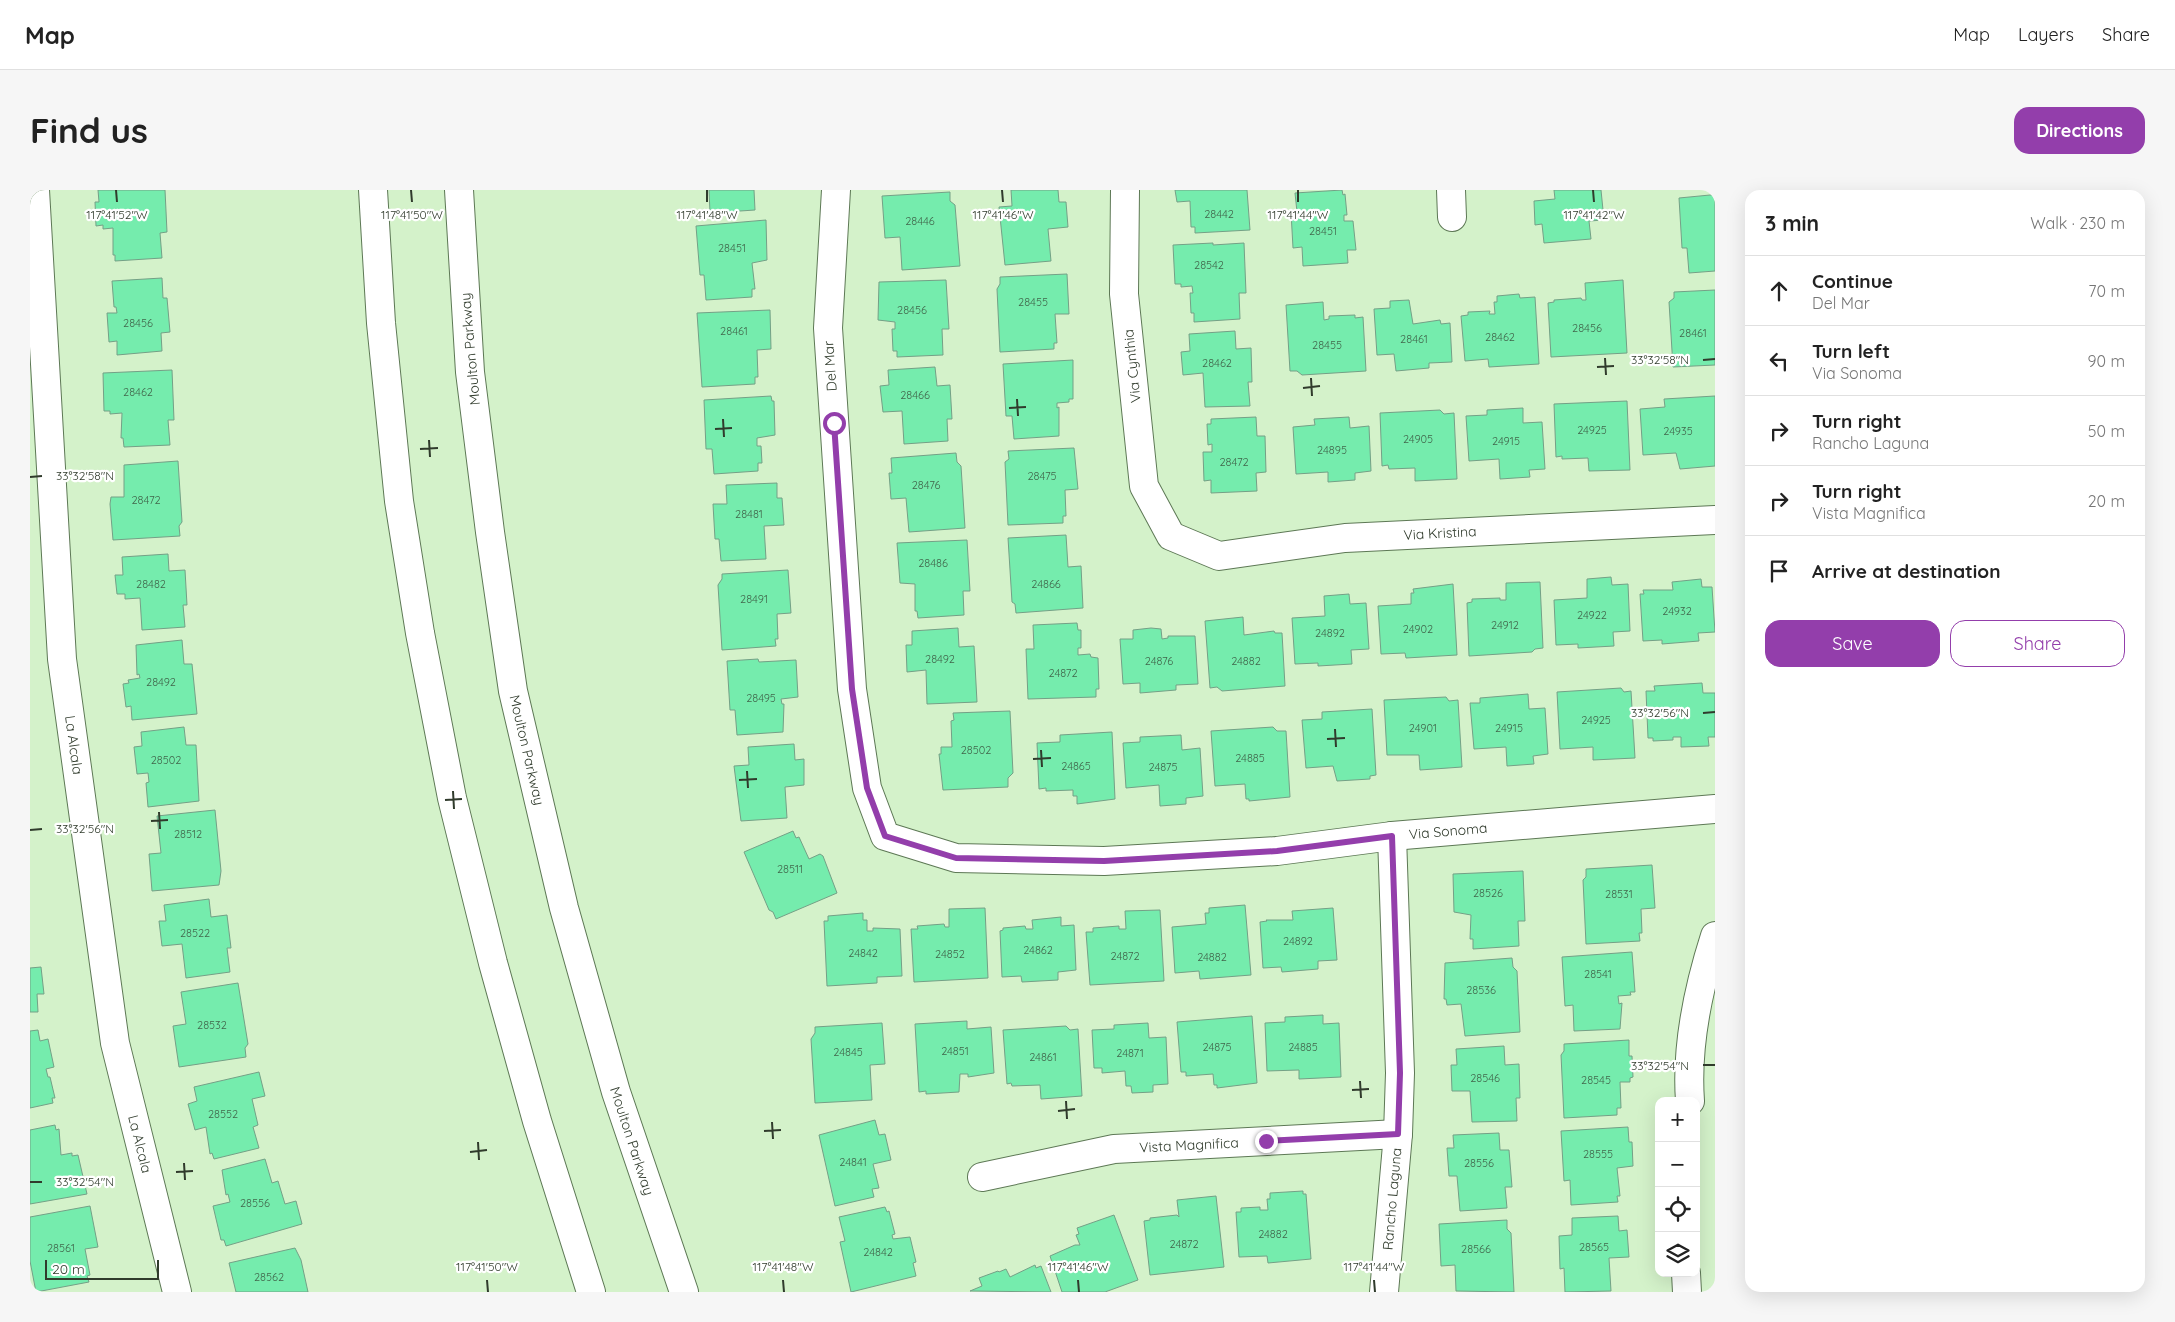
<!DOCTYPE html>
<meta charset="utf-8">
<style>
:root{--surface:#fff;--page:#f6f6f6;--text:#222;--muted:#767676;--line:#e0e0e0;--accent:#933eab}
body{margin:0;font-family:Quicksand,sans-serif;background:var(--page);color:var(--text)}
.controls{position:absolute;right:15px;bottom:15px;display:grid;overflow:hidden;border-radius:10px;box-shadow:0 5px 20px #0002}
.controls button{width:45px;height:45px;display:grid;place-items:center;padding:0;border:0;border-bottom:1px solid var(--line);background:var(--surface);color:var(--text);font:25px sans-serif}
.scale{position:absolute;left:15px;bottom:12px;width:114px;box-sizing:border-box;padding-left:5px;border:2px solid #303b2c;border-top:0;font-size:14px;line-height:18px;white-space:nowrap;color:#303b2c;-webkit-text-stroke:4px #fff;paint-order:stroke}
.stop{position:absolute;width:15px;height:15px;margin:-11px;border:4px solid #933eab;border-radius:50%;background:#fff}
.stop.end{background:#933eab;border-color:#fff;box-shadow:0 1px 5px #0008}
.list{margin:0;padding:0;list-style:none}
h2{display:flex;justify-content:space-between;align-items:center;height:65px;margin:0;padding:0 20px;font-size:21px}
h2 small{font-size:16px;font-weight:400;color:var(--muted)}
.list li{display:grid;grid-template-columns:32px 1fr auto;gap:15px;align-items:center;box-sizing:border-box;height:70px;padding:0 20px;border-top:1px solid var(--line)}
.list b{display:block;font-size:19px;white-space:nowrap}
.list p{margin:0;font-size:16px;white-space:nowrap;color:var(--muted)}
.list em{font-size:16px;font-style:normal;color:var(--muted)}
.actions{display:flex;gap:10px;padding:15px 20px}
.actions a{flex:1;padding:11px 0;border:1px solid var(--accent);border-radius:15px;text-align:center;font-size:18px;color:var(--accent)}
.actions .main{background:var(--accent);color:#fff}
.icon{flex:none;width:28px;height:28px;fill:none;stroke:currentColor;stroke-width:2;stroke-linecap:round;stroke-linejoin:round}
.map{position:relative;flex:none;width:1685px;height:1102px;overflow:hidden;border-radius:15px}
header{display:flex;align-items:center;gap:30px;box-sizing:border-box;height:70px;padding:0 25px;background:var(--surface);border-bottom:1px solid var(--line)}
header strong{font-size:24px}
nav{display:flex;gap:28px;margin-inline-start:auto;font-size:18px}
.intro{display:flex;align-items:center;justify-content:space-between;box-sizing:border-box;height:120px;padding:0 30px}
h1{margin:0;font-size:35px}
.button{padding:12px 22px;border-radius:15px;background:var(--accent);color:#fff;font-size:18px;font-weight:700}
main{display:flex;gap:30px;padding:0 30px}
aside{flex:1;background:var(--surface);border-radius:15px;box-shadow:0 5px 20px #0002}
.map>svg:first-child{display:block}
</style>
<header>
<strong>Map</strong>
<nav><a>Map</a><a>Layers</a><a>Share</a></nav>
</header>
<div class="intro"><h1>Find us</h1><a class="button">Directions</a></div>
<main>
<div class="map">
<svg width="1685" height="1102" viewBox="0 0 1685 1102">
<rect width="100%" height="100%" fill="#d4f2ca"/>
<g fill="#75ecad" stroke="#74a086">
<path d="M68 0H135L137 42 130 43 132 68 85 71V65H83V38L73 39V35L66 36 65 12H69Z"/>
<path d="M679 0H724L725 20 680 23Z"/>
<path d="M981 0H1028L1029 12H1036L1038 37 1018 39 1021 71 975 75 969 17 982 16Z"/>
<path d="M1145 0H1217L1220 40 1165 43V37H1161L1160 11 1147 12Z"/>
<path d="M1312 0 1313 5 1315 4 1317 25H1314V31H1323L1326 60H1317L1318 73 1273 76 1272 57 1263 58 1261 22H1267L1265 3Z"/>
<path d="M1524 0H1571L1574 30 1559 31 1561 49 1514 53 1512 34 1505 35 1504 11 1525 9Z"/>
<path d="M920 2V11L925 15 930 76 872 80 870 47 855 48 852 6Z"/>
<path d="M1680 5H1685V81L1659 83 1657 58H1652L1649 8Z"/>
<path d="M736 30 737 70 722 73 725 99H722V107L676 110 674 85H670L666 36Z"/>
<path d="M1183 53V55L1214 53 1216 103H1209L1210 129 1164 132V123H1161L1160 103H1163L1162 96 1151 97V94H1145L1143 55Z"/>
<path d="M1037 84 1039 124H1025L1027 153H1024V159L970 162 967 99 970 94V87Z"/>
<path d="M132 88 133 108H137L140 142 131 143 132 161 87 165V151L79 152 77 123H87L86 117H84L82 91Z"/>
<path d="M916 90 919 139H912L913 165 867 167V161H863L862 139H865V132L848 130 849 92Z"/>
<path d="M1593 90 1597 163 1521 167 1518 113 1524 112V110L1551 108 1552 110H1556L1555 93Z"/>
<path d="M1685 100V175L1643 177 1639 112 1644 108V102Z"/>
<path d="M1489 104 1490 108 1505 107 1509 174 1459 177 1458 169 1435 171 1431 126 1438 125V122L1460 121 1459 124H1465L1464 112H1467V106Z"/>
<path d="M1379 110 1383 134 1410 130 1411 134 1420 133 1422 172 1399 173V178L1366 181 1364 164 1347 165 1344 119 1360 118V111Z"/>
<path d="M1293 112 1294 130 1299 129V126L1325 125V128L1333 127 1336 181 1272 185 1267 181H1260L1256 115Z"/>
<path d="M740 120 741 159 727 160 728 187H725V194L672 197 667 123Z"/>
<path d="M1205 141 1206 159 1221 158 1222 192H1218L1220 216 1175 217 1173 183 1153 185 1151 162 1160 161 1159 144Z"/>
<path d="M1043 170V209H1039V212L1027 213V218L1029 217V246L984 249 982 226H976L973 174Z"/>
<path d="M905 177 907 196 920 195 922 229H917L918 251 874 254 872 221 853 222 850 196 859 195 858 180Z"/>
<path d="M142 180 144 230H138L140 255 94 257 93 248H91L92 223 80 224V221H74L73 183Z"/>
<path d="M741 206 742 211H744L745 245 727 248V256H731L732 273H728V281L684 284 682 259H676L674 210Z"/>
<path d="M1685 206V276L1650 279 1646 263 1613 265 1610 219 1635 217 1634 209Z"/>
<path d="M1597 211 1600 280 1559 281 1558 268 1532 269V266L1526 267 1524 214Z"/>
<path d="M1493 218V233L1512 232 1515 279 1499 280 1500 287 1470 289 1469 269 1439 271 1436 226 1457 225V220Z"/>
<path d="M1410 220 1414 224 1424 223 1427 289 1385 291V278L1359 279 1358 275 1352 276 1350 223Z"/>
<path d="M1226 227 1227 246H1235L1236 282 1226 283 1227 301 1181 303V290L1174 291 1173 262H1182V254L1178 255 1177 234H1181V229Z"/>
<path d="M1319 227 1320 238 1339 236 1341 281 1325 283V290L1298 292V282L1266 284 1263 237 1285 235 1284 229Z"/>
<path d="M1044 258 1048 299 1035 300 1036 326H1033V333L978 335 975 272 979 269 978 261Z"/>
<path d="M926 263 927 272 931 276 935 338 879 342 876 308 861 309 859 283H862L861 268Z"/>
<path d="M148 271 152 332 149 336 150 346 83 350 80 314 81 307H94V275Z"/>
<path d="M747 293V308H752L754 335 734 336 736 369 691 371 689 349H685L683 314H697L696 295Z"/>
<path d="M1036 345 1038 377 1051 376 1053 418 986 423 985 414 982 412 978 348Z"/>
<path d="M937 350 940 401H933L934 425 888 428 887 421H885V394L870 393 867 353Z"/>
<path d="M138 364 139 381 155 380 157 415H153L155 437 112 440 110 408 95 409V404H87L85 385H93L92 367Z"/>
<path d="M758 380 761 423 747 424 748 449H745L746 456 692 460 688 395 692 389V384Z"/>
<path d="M1581 387 1582 395 1598 394 1600 441 1583 442 1584 456 1548 458V454L1526 455 1524 410 1557 408V389Z"/>
<path d="M1671 389 1672 397H1682L1685 442 1668 443 1669 451 1632 454V450L1613 451 1610 404H1614L1613 400H1643L1642 392Z"/>
<path d="M1510 392 1513 458 1505 459 1502 462 1439 466 1437 413 1442 412V409L1470 408V410H1476V393Z"/>
<path d="M1423 394 1427 465 1376 468 1375 463 1351 464 1348 416 1381 414V403H1384L1383 399Z"/>
<path d="M1319 404 1320 414 1336 413 1339 459 1321 460 1322 474 1288 476V473L1265 474 1262 428 1295 426 1294 406Z"/>
<path d="M1213 427 1214 445 1244 441 1245 443H1252L1255 496 1192 501 1187 497 1180 498 1175 431Z"/>
<path d="M1047 433 1048 440H1051V458H1048V465L1060 464 1061 467 1068 468 1069 499H1066V507L998 509 996 459H1004L1003 435Z"/>
<path d="M928 438 929 457 944 456 947 512 897 514 896 480 877 482 876 455H882V441Z"/>
<path d="M1121 438 1131 439 1132 449 1138 448V446H1165L1168 494 1146 495V500L1110 503V493L1093 494 1090 449H1103V440Z"/>
<path d="M152 450 154 474H162L167 524 102 530 101 516 96 517 93 494 99 493 98 490 110 488 109 484 107 485 106 455Z"/>
<path d="M728 469 729 472 766 470 768 507 751 509 752 514H754L753 542 707 545 705 520H700L697 471Z"/>
<path d="M1672 493 1673 503H1685V547H1678L1679 556 1651 557V547H1643V550L1623 551V548H1618L1616 501H1625L1624 496Z"/>
<path d="M1591 498 1594 502 1601 501 1605 568 1563 570V557L1530 559 1527 502Z"/>
<path d="M1498 504 1499 519 1515 518 1518 564 1503 566 1504 574 1477 576 1476 557 1444 559 1440 513H1450V508Z"/>
<path d="M1416 507 1419 511 1428 510 1432 577 1390 580 1389 565H1357L1354 510Z"/>
<path d="M1342 519 1346 585 1340 586V589L1307 591 1303 576 1276 578 1272 530 1292 529V522Z"/>
<path d="M980 521 983 583 978 588V597L913 600 909 564H911V557H922L921 531 924 530 923 523Z"/>
<path d="M154 537 156 555H166L169 611 118 617 116 593 119 592 118 583 107 584 104 557 112 556 111 542Z"/>
<path d="M1243 537 1247 541H1256L1260 607 1219 611V609H1216L1215 594 1185 596 1181 541Z"/>
<path d="M1082 542 1085 609 1047 614V606H1043V600L1016 601V598L1009 599 1007 553 1030 552V545Z"/>
<path d="M1151 545 1152 560 1170 558 1173 606 1156 608V614L1130 616 1129 595 1096 598 1093 553 1110 552V547Z"/>
<path d="M764 554 765 570 774 569V595L755 597 757 628 711 631 704 576 719 575 718 557Z"/>
<path d="M185 620 191 681 189 695 122 701 119 664 131 663 127 626Z"/>
<path d="M763 641 766 648 769 647 779 669 790 664 793 666 807 703 746 729 743 722 739 720 714 662Z"/>
<path d="M1622 675 1625 718 1611 719 1612 743H1609L1610 751 1556 754 1553 690 1556 687V679Z"/>
<path d="M1493 681 1495 731H1488L1489 756 1443 759V749H1440L1441 725 1424 722 1423 684Z"/>
<path d="M179 709 181 727 197 725 201 758H197L200 782 156 788 152 754 132 756 129 731H136L134 715Z"/>
<path d="M1215 715 1221 785 1170 789 1169 781 1145 783 1142 737 1176 734 1175 723H1179V718Z"/>
<path d="M955 718 958 788 884 792 881 739H888L887 736 914 734 915 737H919V719Z"/>
<path d="M1303 718 1307 770 1288 771V779L1252 782 1251 777 1233 778 1230 732 1237 731 1236 730H1263L1262 721Z"/>
<path d="M1130 720 1134 791 1060 795 1056 742H1063V738L1089 736V739H1096L1095 721Z"/>
<path d="M833 723V730H837V741H843V738L870 739 872 786 847 787V793L797 796 794 731H798V726Z"/>
<path d="M1031 727V736L1044 735 1046 780 1028 782V790L992 792 991 786 972 787 970 741 973 740V738L995 736 996 739H1003L1002 730Z"/>
<path d="M1602 762 1605 802H1600L1601 805 1588 806 1589 814 1592 813 1590 839 1544 841 1543 815 1535 816 1532 767Z"/>
<path d="M1482 768 1483 777 1487 781 1490 842 1435 846 1431 814 1417 815 1416 809H1414L1415 773Z"/>
<path d="M11 777 14 804H7L8 822H0V778Z"/>
<path d="M208 793 218 854 215 858 216 867 149 877 143 836 156 834 151 802Z"/>
<path d="M1293 825V834L1309 833 1311 887 1269 889V880L1237 881 1235 833 1255 832V827Z"/>
<path d="M1222 826 1227 893 1187 898V895H1184L1183 884 1156 886V882H1151L1147 832Z"/>
<path d="M937 831V839L961 837 964 883 938 887V884H930L929 902 896 904V901L889 902 885 834Z"/>
<path d="M852 833 855 874 840 875 842 910 785 913 781 849 785 843V837Z"/>
<path d="M1118 833 1119 848 1136 847 1138 894 1123 895V902L1102 903 1101 896H1096L1095 881 1072 883V878H1064L1062 840 1084 839V835Z"/>
<path d="M1036 836 1040 840 1048 839 1052 906 1011 909 1010 895 982 896 981 893 977 894 973 840Z"/>
<path d="M8 840 10 851 18 849 24 877 16 879 18 887H20L25 908H22L23 913 0 918V841Z"/>
<path d="M1599 850V866H1602L1603 887 1600 888V892H1590L1591 918H1587V925L1534 928 1531 865 1534 861V854Z"/>
<path d="M1474 856 1475 875 1489 874 1490 908H1486L1487 931 1442 932 1440 901H1422L1421 875H1427L1426 859Z"/>
<path d="M229 882 235 906 222 909 228 935 223 937 229 958 184 969 182 963 180 964 176 937 165 940 158 914 167 911 164 897Z"/>
<path d="M845 930 849 945 855 944 861 970 843 974 849 998 842 999 844 1007 805 1016 789 945Z"/>
<path d="M25 935 26 940 29 939 31 965 42 963V966L48 965 57 1004 0 1014V940Z"/>
<path d="M1598 937 1599 952H1602L1603 976 1587 978 1590 1006H1587L1588 1012 1541 1015 1540 990 1534 991 1531 941Z"/>
<path d="M1469 943 1470 960H1479L1482 997H1475L1477 1018 1430 1021 1427 986H1419L1417 958H1424L1423 945Z"/>
<path d="M235 969 242 993 248 991 255 1014 266 1011 272 1034 196 1056 194 1050H191L183 1016 200 1012 198 1004 196 1005 192 980Z"/>
<path d="M1273 1001V1004H1276L1281 1069 1238 1073 1237 1066 1209 1067 1206 1022H1211V1018L1230 1017V1020H1238L1237 1009H1240V1003Z"/>
<path d="M1186 1006 1194 1077 1120 1085 1114 1031 1120 1030V1028L1147 1025 1149 1027 1147 1010Z"/>
<path d="M60 1016 68 1057 55 1059 60 1085 57 1086 59 1092 6 1102 0 1071V1027Z"/>
<path d="M855 1017 857 1022 859 1021 865 1044 862 1045 863 1049 880 1047 886 1072 883 1073 886 1086 821 1102 810 1052 815 1051 809 1027Z"/>
<path d="M1084 1025 1108 1090 1075 1102H1032L1020 1066 1045 1055H1050L1046 1045 1049 1044 1047 1038Z"/>
<path d="M1588 1026 1589 1041 1597 1040 1599 1067 1579 1068 1581 1101 1535 1102 1534 1078 1530 1079 1529 1046 1542 1045V1028Z"/>
<path d="M1477 1030V1039L1481 1043 1484 1102 1426 1101 1425 1075 1411 1076 1409 1034Z"/>
<path d="M265 1058 271 1070 278 1102H206L199 1073Z"/>
<path d="M1005 1075 1006 1078 1011 1076 1021 1102 940 1101 952 1096 949 1088 968 1081 969 1082 976 1079 980 1087Z"/>
</g>
<g fill="none" stroke-linecap="round" stroke-linejoin="round">
<defs>
<g id="street">
<path d="M5 0 32 469 85 853 147 1102"/>
<path d="M806 0 798 138 822 499 837 598 855 646 926 668 1074 671 1247 661 1362 646 1685 619"/>
<path d="M1095 0 1094 104 1114 296 1141 346 1189 366 1315 348 1685 330"/>
<path d="M1421 0 1422 27"/>
<path d="M1660 911C1656 856 1668 799 1685 746"/>
<path d="M952 987 1084 959 1368 944"/>
<path d="M1656 1083 1657 1102"/>
<path d="M1354 1102 1368 944 1370 883 1362 646"/>
</g>
<g id="primary">
<path d="M343 0 351 133 369 311 390 443 422 608 463 773 507 931 561 1102"/>
<path d="M429 0 440 182 460 342 483 501 534 718 586 902 654 1102"/>
</g>
</defs>
<use href="#street" stroke="#5d7855" stroke-width="30"/>
<use href="#primary" stroke="#5d7855" stroke-width="30"/>
<use href="#street" stroke="#fff" stroke-width="28"/>
<use href="#primary" stroke="#fff" stroke-width="28"/>
</g>
<g fill="none" stroke-linecap="round" stroke-linejoin="round">
<path stroke="#933eab" stroke-width="6" d="M804 233 822 499 837 598 855 646 926 668 1074 671 1247 661 1362 646 1370 883 1368 944 1236 951"/>
</g>
<path fill="none" stroke="#303b2c" stroke-width="2" d="M86 0 87 12M381 0 382 12M677 0V12M972 0 973 12M1268 0V12M1563 0 1564 12M1575 168 1576 185M1673 170 1685 169M1567 177 1584 176M1281 188 1282 206M1273 198 1290 196M987 209 988 226M979 218 996 217M693 229 694 247M685 239 702 238M399 250 400 267M390 259 408 258M0 287 12 286M1673 523 1685 522M1305 539 1306 557M1297 549 1315 548M1011 560 1012 577M1003 569 1021 568M717 581 718 598M709 590 727 589M423 601 424 619M415 610 432 609M129 622 130 639M121 631 138 630M0 640 12 639M1673 875H1685M1330 891 1331 908M1322 900 1339 899M1036 911 1037 929M1028 921 1045 919M742 932 743 949M734 941 751 940M448 952 449 970M440 962 457 960M154 973 155 990M146 982 163 981M0 992H12M457 1090 458 1102M753 1090 754 1102M1048 1090 1049 1102M1344 1090 1345 1102"/>
<g text-anchor="middle" dominant-baseline="central" stroke-width="4.5" stroke-linejoin="round" paint-order="stroke">
<g font-size="11" fill="#41674c">
<text x="1189" y="24">28442</text>
<text x="890" y="31">28446</text>
<text x="1293" y="41">28451</text>
<text x="702" y="58">28451</text>
<text x="1179" y="75">28542</text>
<text x="1003" y="112">28455</text>
<text x="882" y="120">28456</text>
<text x="108" y="133">28456</text>
<text x="1557" y="138">28456</text>
<text x="704" y="141">28461</text>
<text x="1663" y="143">28461</text>
<text x="1470" y="147">28462</text>
<text x="1384" y="149">28461</text>
<text x="1297" y="155">28455</text>
<text x="1187" y="173">28462</text>
<text x="108" y="202">28462</text>
<text x="885" y="205">28466</text>
<text x="1562" y="240">24925</text>
<text x="1648" y="241">24935</text>
<text x="1388" y="249">24905</text>
<text x="1476" y="251">24915</text>
<text x="1302" y="260">24895</text>
<text x="1204" y="272">28472</text>
<text x="1012" y="286">28475</text>
<text x="896" y="295">28476</text>
<text x="116" y="310">28472</text>
<text x="719" y="324">28481</text>
<text x="903" y="373">28486</text>
<text x="121" y="394">28482</text>
<text x="1016" y="394">24866</text>
<text x="724" y="409">28491</text>
<text x="1647" y="421">24932</text>
<text x="1562" y="425">24922</text>
<text x="1475" y="435">24912</text>
<text x="1388" y="439">24902</text>
<text x="1300" y="443">24892</text>
<text x="910" y="469">28492</text>
<text x="1129" y="471">24876</text>
<text x="1216" y="471">24882</text>
<text x="1033" y="483">24872</text>
<text x="131" y="492">28492</text>
<text x="731" y="508">28495</text>
<text x="1566" y="530">24925</text>
<text x="1393" y="538">24901</text>
<text x="1479" y="538">24915</text>
<text x="946" y="560">28502</text>
<text x="1220" y="568">24885</text>
<text x="136" y="570">28502</text>
<text x="1046" y="576">24865</text>
<text x="1133" y="577">24875</text>
<text x="158" y="644">28512</text>
<text x="760" y="679">28511</text>
<text x="1458" y="703">28526</text>
<text x="1589" y="704">28531</text>
<text x="165" y="743">28522</text>
<text x="1268" y="751">24892</text>
<text x="1008" y="760">24862</text>
<text x="833" y="763">24842</text>
<text x="920" y="764">24852</text>
<text x="1095" y="766">24872</text>
<text x="1182" y="767">24882</text>
<text x="1568" y="784">28541</text>
<text x="1451" y="800">28536</text>
<text x="182" y="835">28532</text>
<text x="1187" y="857">24875</text>
<text x="1273" y="857">24885</text>
<text x="925" y="861">24851</text>
<text x="818" y="862">24845</text>
<text x="1100" y="863">24871</text>
<text x="1013" y="867">24861</text>
<text x="1455" y="888">28546</text>
<text x="1566" y="890">28545</text>
<text x="193" y="924">28552</text>
<text x="1568" y="964">28555</text>
<text x="823" y="972">24841</text>
<text x="1449" y="973">28556</text>
<text x="225" y="1013">28556</text>
<text x="1243" y="1044">24882</text>
<text x="1154" y="1054">24872</text>
<text x="1564" y="1057">28565</text>
<text x="31" y="1058">28561</text>
<text x="1446" y="1059">28566</text>
<text x="848" y="1062">24842</text>
<text x="239" y="1087">28562</text>
</g>
<g font-size="14" fill="#303b2c" stroke="#fff">
<text transform="translate(440 159) rotate(-95)">Moulton Parkway</text>
<text transform="translate(800 176) rotate(-94)">Del Mar</text>
<text transform="translate(1102 176) rotate(-96)">Via Cynthia</text>
<text transform="translate(1410 343) rotate(-3)">Via Kristina</text>
<text transform="translate(44 555) rotate(82)">La Alcala</text>
<text transform="translate(497 560) rotate(77)">Moulton Parkway</text>
<text transform="translate(1418 641) rotate(-5)">Via Sonoma</text>
<text transform="translate(602 951) rotate(72)">Moulton Parkway</text>
<text transform="translate(110 954) rotate(76)">La Alcala</text>
<text transform="translate(1159 955) rotate(-3)">Vista Magnifica</text>
<text transform="translate(1362 1009) rotate(-85)">Rancho Laguna</text>
</g>
</g>
<g font-size="12" text-anchor="middle" fill="#303b2c" stroke="#fff" stroke-width="4.5" stroke-linejoin="round" paint-order="stroke">
<text x="87" y="29">117°41'52"W</text>
<text x="382" y="29">117°41'50"W</text>
<text x="677" y="29">117°41'48"W</text>
<text x="973" y="29">117°41'46"W</text>
<text x="1268" y="29">117°41'44"W</text>
<text x="1564" y="29">117°41'42"W</text>
<text x="1630" y="174">33°32'58"N</text>
<text x="55" y="290">33°32'58"N</text>
<text x="1630" y="527">33°32'56"N</text>
<text x="55" y="643">33°32'56"N</text>
<text x="1630" y="880">33°32'54"N</text>
<text x="55" y="996">33°32'54"N</text>
<text x="457" y="1081">117°41'50"W</text>
<text x="753" y="1081">117°41'48"W</text>
<text x="1048" y="1081">117°41'46"W</text>
<text x="1344" y="1081">117°41'44"W</text>
</g>
</svg>
<div class="controls">
<button>+</button>
<button>−</button>
<button><svg class="icon" aria-label="locate" viewBox="0 0 24 24"><circle cx="12" cy="12" r="6"/><path d="M12 2v4M12 18v4M2 12h4M18 12h4"/></svg></button>
<button><svg class="icon" aria-label="layers" viewBox="0 0 24 24"><path d="M12 4l9 5-9 5-9-5zM3 14l9 5 9-5"/></svg></button>
</div>
<div class="scale">20 m</div>
<div class="stop" style="left:804px;top:233px"></div>
<div class="stop end" style="left:1236px;top:951px"></div>
</div>
<aside>
<h2>3 min<small>Walk · 230 m</small></h2>
<ul class="list">
<li><svg class="icon" aria-label="ahead" viewBox="0 0 24 24"><path d="M12 20V5M6 11l6-6 6 6"/></svg><div><b>Continue</b><p>Del Mar</p></div><em>70 m</em></li>
<li><svg class="icon" aria-label="left" viewBox="0 0 24 24"><path d="M17 20v-9H6M10 6l-5 5 5 5"/></svg><div><b>Turn left</b><p>Via Sonoma</p></div><em>90 m</em></li>
<li><svg class="icon" aria-label="right" viewBox="0 0 24 24"><path d="M7 20v-9h11M14 6l5 5-5 5"/></svg><div><b>Turn right</b><p>Rancho Laguna</p></div><em>50 m</em></li>
<li><svg class="icon" aria-label="right" viewBox="0 0 24 24"><path d="M7 20v-9h11M14 6l5 5-5 5"/></svg><div><b>Turn right</b><p>Vista Magnifica</p></div><em>20 m</em></li>
<li><svg class="icon" aria-label="arrive" viewBox="0 0 24 24"><path d="M6 21V4h12l-3 4 3 4H6"/></svg><div><b>Arrive at destination</b></div></li>
</ul>
<div class="actions"><a class="main">Save</a><a>Share</a></div>
</aside>
</main>
